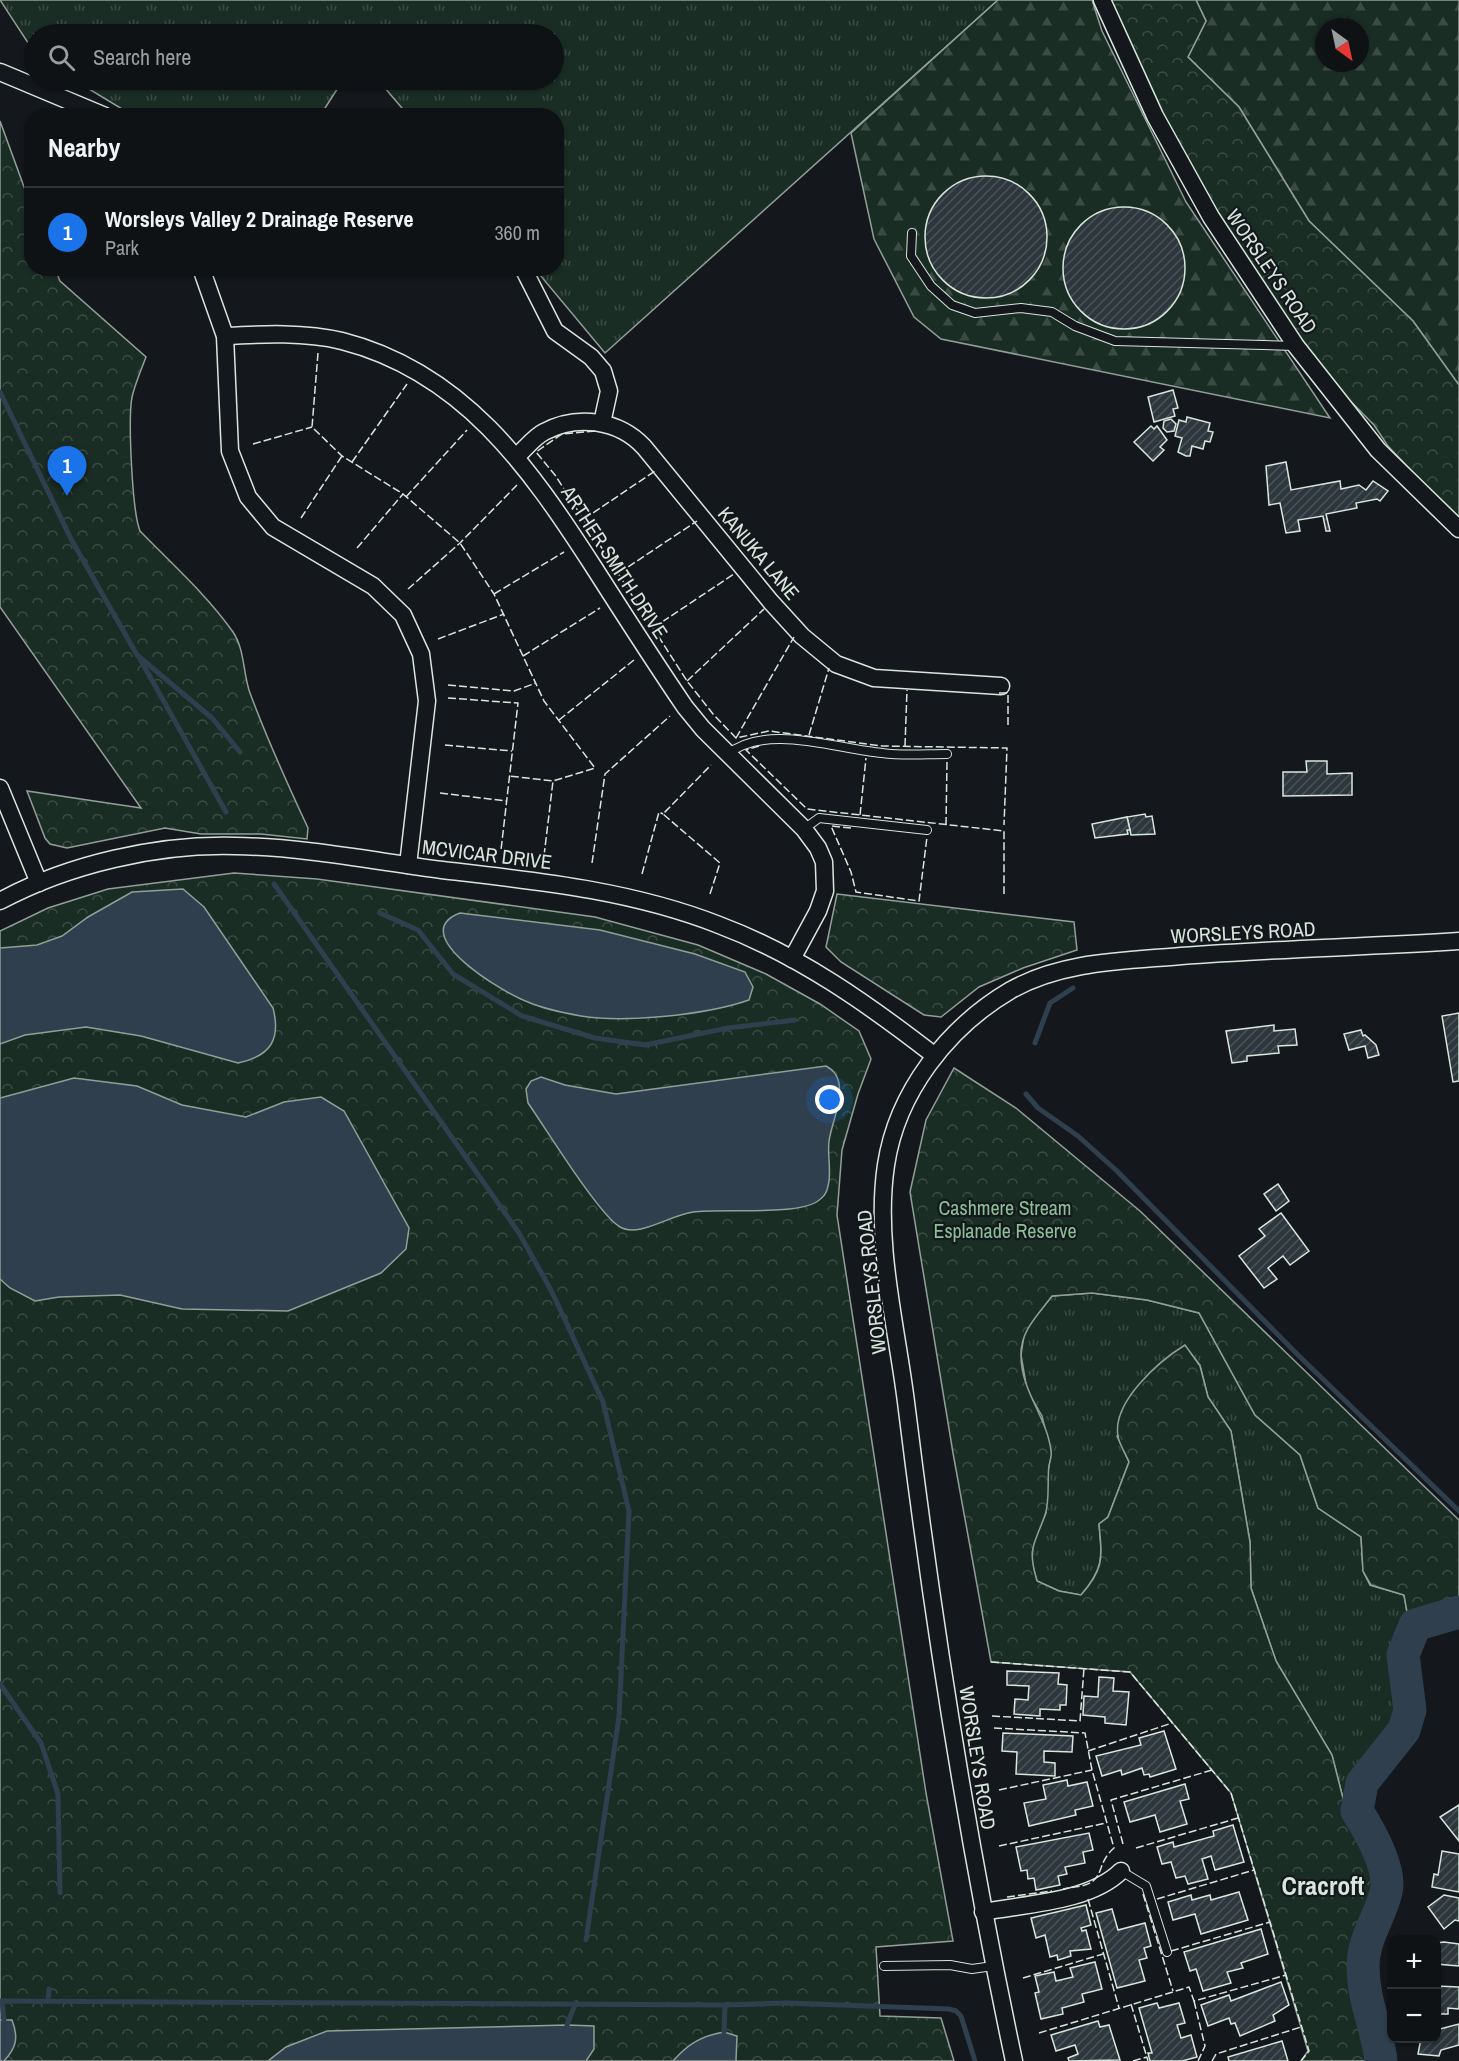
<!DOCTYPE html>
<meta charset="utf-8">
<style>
:root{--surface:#0f1215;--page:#1d2022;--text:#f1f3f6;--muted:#9b9ea0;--line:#2f3234;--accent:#1a73e8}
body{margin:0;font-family:"Archivo Narrow",sans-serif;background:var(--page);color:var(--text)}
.controls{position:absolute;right:18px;bottom:18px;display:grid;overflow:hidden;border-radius:12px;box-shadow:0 2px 4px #0004}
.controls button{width:54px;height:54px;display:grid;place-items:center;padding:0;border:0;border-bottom:2px solid var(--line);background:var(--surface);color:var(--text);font:30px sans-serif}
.compass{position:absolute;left:1315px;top:18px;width:54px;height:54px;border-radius:50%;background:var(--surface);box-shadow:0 2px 4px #0004;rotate:147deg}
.you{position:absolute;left:830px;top:1100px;width:21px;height:21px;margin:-15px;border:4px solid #fff;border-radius:50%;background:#1a73e8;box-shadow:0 0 0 9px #1a73e833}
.badge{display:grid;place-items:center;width:39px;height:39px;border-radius:50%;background:var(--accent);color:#fff;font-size:20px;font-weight:700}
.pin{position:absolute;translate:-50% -50px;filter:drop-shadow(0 2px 3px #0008)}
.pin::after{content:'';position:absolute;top:32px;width:21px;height:18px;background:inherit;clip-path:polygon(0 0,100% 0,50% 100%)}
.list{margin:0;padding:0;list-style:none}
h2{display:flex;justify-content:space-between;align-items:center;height:78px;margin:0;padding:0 24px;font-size:26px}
h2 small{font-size:20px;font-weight:400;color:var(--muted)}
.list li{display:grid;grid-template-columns:39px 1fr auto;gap:18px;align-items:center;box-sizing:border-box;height:90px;padding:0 24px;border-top:2px solid var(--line)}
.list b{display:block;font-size:22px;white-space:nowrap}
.list p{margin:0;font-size:20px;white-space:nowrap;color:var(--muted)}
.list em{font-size:20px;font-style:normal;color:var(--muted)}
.icon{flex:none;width:33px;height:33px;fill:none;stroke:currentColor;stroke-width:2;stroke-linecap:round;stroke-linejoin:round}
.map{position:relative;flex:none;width:1459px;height:2061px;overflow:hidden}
.search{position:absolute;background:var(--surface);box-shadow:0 2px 4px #0004;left:24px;top:24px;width:540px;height:66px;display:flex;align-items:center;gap:15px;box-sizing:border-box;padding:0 21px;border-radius:33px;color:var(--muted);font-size:22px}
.panel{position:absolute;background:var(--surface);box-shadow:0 2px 4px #0004;left:24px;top:108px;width:540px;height:168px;border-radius:24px}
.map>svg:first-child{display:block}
</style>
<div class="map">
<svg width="1459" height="2061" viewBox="0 0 1459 2061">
<defs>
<pattern id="grass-tufts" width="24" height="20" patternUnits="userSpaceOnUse" patternTransform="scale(1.5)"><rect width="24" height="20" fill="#1a2d24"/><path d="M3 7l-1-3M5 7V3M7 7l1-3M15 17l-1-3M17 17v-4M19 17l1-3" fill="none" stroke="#3b4b43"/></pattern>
<pattern id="forest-firs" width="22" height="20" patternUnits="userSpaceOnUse" patternTransform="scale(1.5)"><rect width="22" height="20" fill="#1a2d24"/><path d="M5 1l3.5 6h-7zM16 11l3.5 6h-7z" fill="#3b4b43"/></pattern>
<pattern id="park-crowns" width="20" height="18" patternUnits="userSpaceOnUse" patternTransform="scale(1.5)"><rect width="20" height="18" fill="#1a2d24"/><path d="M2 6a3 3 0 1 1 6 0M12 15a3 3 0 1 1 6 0" fill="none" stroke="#3b4b43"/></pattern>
<pattern id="building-hatch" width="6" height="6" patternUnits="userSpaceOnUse" patternTransform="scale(1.5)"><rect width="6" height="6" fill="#2c363c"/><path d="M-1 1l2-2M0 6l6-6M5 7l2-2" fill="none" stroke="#4a5358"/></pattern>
</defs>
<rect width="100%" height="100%" fill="#14181c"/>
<g fill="url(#grass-tufts)" stroke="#939e99" stroke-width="1.5">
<path d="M0 0H998L605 353 535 269 556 268V116L408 115 378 80H554V34H34V52Z"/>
<path d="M74 80H343L320 116 132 115Z"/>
<path d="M1092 1293 1147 1300 1199 1313 1255 1415 1300 1455 1318 1508 1361 1537 1363 1571 1370 1585 1404 1595 1409 1623 1397 1653 1401 1709 1398 1727 1354 1779 1353 1821 1349 1822 1332 1755 1276 1661 1251 1588 1250 1542 1231 1431 1208 1397 1200 1365 1185 1346 1117 1436 1129 1462 1108 1517 1099 1524C1102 1558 1104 1568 1081 1595L1059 1591 1037 1581 1031 1559 1034 1540 1046 1513 1047 1478 1051 1453 1042 1416 1027 1390 1021 1355 1025 1329 1052 1296Z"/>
</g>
<g fill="url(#forest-firs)" stroke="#939e99" stroke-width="1.5" fill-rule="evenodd">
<path d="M998 0H1092L1102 31 1186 202 1330 418 941 339 914 317 874 239 851 133Z"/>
<path d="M1196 0H1459V385L1413 321 1309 221 1239 107 1188 57 1206 21ZM1324 27H1360V63H1324Z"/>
</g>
<g fill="url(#park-crowns)" stroke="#939e99" stroke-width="1.5" fill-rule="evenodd">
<path d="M1102 0H1196L1206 21 1188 57 1239 107 1309 221 1413 321 1459 385V517L1438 499 1388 446 1374 425 1296 346 1211 217Z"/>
<path d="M0 121 31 206 32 268 55 269 60 281 146 357C141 370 135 384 132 397 128 419 132 511 140 531 171 563 207 595 233 632 245 650 243 674 250 693 267 739 287 783 308 828L307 839 261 834H201L165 828 67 848 50 844 45 838 27 791 141 808 0 607Z"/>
<path d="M234 873 317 879 595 917 698 945 766 974 820 1004 859 1031 871 1059 858 1094 842 1150 837 1215 926 1793 953 1941 876 1947 880 2016 941 2018 954 2061H0V931L48 908 108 889Z"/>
<path d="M837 894 1074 922 1077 950 1023 968 979 987 941 1017 924 1015 841 962 826 947Z"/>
<path d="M954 1068 1016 1108 1140 1211 1459 1520V1612L1415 1625 1403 1655 1410 1710 1404 1730 1362 1783 1357 1810C1368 1830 1392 1868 1386 1892 1380 1917 1363 1939 1363 1966 1363 2002 1377 2027 1381 2061H1301L1308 2051 1231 1793 1130 1672 991 1662 953 1453 910 1192 926 1120ZM1092 1293 1147 1300 1199 1313 1255 1415 1300 1455 1318 1508 1361 1537 1363 1571 1371 1585 1404 1595 1409 1623 1397 1653 1401 1709 1398 1727 1354 1779 1353 1821 1349 1822 1332 1755 1276 1661 1251 1588 1250 1542 1231 1431 1208 1397 1200 1366 1185 1345C1159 1361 1112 1402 1118 1436 1119 1444 1126 1454 1129 1462L1108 1517 1099 1524C1102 1557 1105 1568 1081 1595L1059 1591 1037 1581C1027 1547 1034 1546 1045 1515 1050 1501 1047 1481 1049 1465 1050 1461 1052 1456 1051 1451 1047 1417 1021 1391 1021 1356 1020 1331 1038 1315 1052 1296Z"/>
</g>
<g fill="#2f3f4d" stroke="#939e99" stroke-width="1.5">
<path d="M183 889 204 907 273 1008C281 1039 271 1056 238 1063L141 1036 86 1027 25 1035 0 1044V948L37 945 62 936 88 917 132 892Z"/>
<path d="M460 913 600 930 695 954 745 972 753 987 749 1000C706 1015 625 1023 581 1016 564 1013 544 1009 528 1002 505 994 404 934 460 913Z"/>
<path d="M826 1066C833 1070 837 1074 839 1083 842 1103 832 1122 829 1141 827 1155 832 1172 828 1186 827 1193 824 1197 818 1201 797 1216 721 1208 693 1212 670 1215 639 1238 620 1227 598 1214 545 1127 528 1103L526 1089 531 1081 541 1077 565 1085 616 1094Z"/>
<path d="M74 1078 137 1086 182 1105 246 1117 284 1102 321 1097 344 1111 409 1228 406 1249 381 1273 288 1311 182 1309 120 1295 59 1297 35 1301 10 1288 0 1279V1098Z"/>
<path d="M0 2020H12C19 2038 16 2048 4 2061H0Z"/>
<path d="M567 2025 594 2026V2049L586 2061H268L286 2047 327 2031Z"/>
<path d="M724 2032 737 2036 736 2061H673C688 2044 701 2036 724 2032Z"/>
</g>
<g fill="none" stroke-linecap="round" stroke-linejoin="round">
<g stroke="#2f3f4d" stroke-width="5">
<path d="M0 392 71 539 137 655 212 718 240 752"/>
<path d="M140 659 226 812"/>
<path d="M274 884 519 1233 552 1292 603 1402 629 1511 619 1717 586 1940"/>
<path d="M380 913 418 930 453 974 522 1016 595 1038 645 1045 728 1028 795 1020"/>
<path d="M1035 1043 1050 1003 1073 988"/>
<path d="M1026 1094 1038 1108 1078 1136 1117 1171 1298 1355 1459 1511"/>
<path d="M0 1684 41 1743 58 1794 60 1893"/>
<path d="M0 2001 725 2005 787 2003 949 2009 956 2011 961 2016 975 2061"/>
<path d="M2 2001 4 2020"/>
<path d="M48 2001 49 1989"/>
<path d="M567 2025 576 2002"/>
<path d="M724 2032 725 2005"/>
</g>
<path stroke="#2f3f4d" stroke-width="33" d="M1381 2061C1377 2026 1363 2002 1363 1966 1363 1939 1380 1917 1386 1892 1392 1869 1369 1830 1357 1811L1362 1783 1404 1730 1410 1710 1403 1655 1415 1625 1459 1612"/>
</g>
<g fill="url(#building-hatch)" stroke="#d8e6dc" stroke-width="1.5">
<circle cx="986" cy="237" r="61"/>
<circle cx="1124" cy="268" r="61"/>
<path d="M1173 390 1178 408 1173 409 1175 416 1154 422 1148 397Z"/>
<path d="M1187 417 1210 423 1208 431 1213 432 1210 442 1205 441 1203 449 1192 446 1190 456H1186L1178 452 1182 438 1175 436 1179 420 1186 422Z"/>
<path d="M1171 419 1176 424 1174 431 1167 432 1163 428 1164 421Z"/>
<path d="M1151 426 1154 429 1157 426 1167 440 1160 447 1164 450 1153 461 1134 442Z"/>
<path d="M1286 462 1291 490 1340 481 1341 489 1359 485 1366 490 1373 481 1388 491 1380 501 1377 499 1356 503 1357 508 1326 514 1330 531H1326L1323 516 1298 520 1300 531 1286 533 1280 503 1269 505 1266 466Z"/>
<path d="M1306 761H1327V774L1352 773V795L1283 796V772H1307Z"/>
<path d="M1145 814 1146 817 1152 816 1155 834 1131 835 1127 817Z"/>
<path d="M1127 817 1130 830H1127L1128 834 1095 838 1092 824Z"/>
<path d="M1459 1013V1081L1453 1082 1442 1016Z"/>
<path d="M1274 1025V1031L1295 1029 1297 1045 1278 1046 1279 1053 1247 1056V1061L1232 1063 1226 1031Z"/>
<path d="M1361 1030 1363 1036 1365 1035 1376 1045 1379 1055 1368 1058 1365 1046 1349 1050 1344 1034Z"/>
<path d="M1278 1184 1289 1201 1276 1211 1264 1194Z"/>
<path d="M1281 1213 1309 1251 1290 1265 1283 1256 1268 1268 1277 1279 1264 1288 1239 1256 1265 1236 1259 1229Z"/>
<path d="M1007 1671 1059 1673 1058 1684 1067 1685 1066 1705H1060V1710L1040 1709V1716L1014 1714 1015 1699 1028 1700 1029 1686 1007 1685Z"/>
<path d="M1099 1677 1114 1678 1113 1691 1129 1692 1126 1725 1105 1723V1717L1083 1715 1084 1696 1098 1697Z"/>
<path d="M1164 1731 1176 1769 1150 1777 1149 1774 1144 1775 1142 1768 1122 1775 1121 1770 1102 1776 1096 1756 1141 1745 1139 1738Z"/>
<path d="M1003 1733 1073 1736 1072 1752 1044 1751V1762L1055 1763V1776L1016 1774 1017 1752 1002 1751Z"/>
<path d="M1067 1780 1068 1786 1087 1782 1093 1806 1075 1810 1076 1815 1029 1826 1024 1803 1046 1799 1043 1785Z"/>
<path d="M1185 1784 1189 1799 1180 1801 1187 1824 1160 1832 1155 1815 1130 1822 1124 1802Z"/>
<path d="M1459 1805V1841L1440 1817Z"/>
<path d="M1233 1825 1244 1862 1215 1870 1211 1856 1202 1859 1208 1879 1188 1884 1185 1876 1176 1878 1171 1862 1162 1864 1157 1847 1173 1842 1174 1847 1214 1836 1213 1831Z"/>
<path d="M1089 1833 1093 1850 1083 1852 1085 1863 1065 1867 1067 1874 1058 1876 1060 1885 1036 1890 1034 1878 1028 1879 1027 1870 1021 1871 1016 1847Z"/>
<path d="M1442 1851 1459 1854V1892L1432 1887 1434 1874 1438 1875Z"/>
<path d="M1239 1892 1248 1920 1201 1934 1195 1914 1173 1920 1168 1902 1191 1895 1192 1900 1210 1895 1211 1900Z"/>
<path d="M1444 1895 1459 1898V1921L1455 1920 1444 1929 1428 1907Z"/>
<path d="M1086 1905 1091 1925 1081 1928 1082 1931 1086 1930 1091 1949 1070 1951 1071 1956 1058 1960 1057 1955 1050 1957 1045 1935 1036 1938 1031 1918Z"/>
<path d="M1112 1909 1118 1930 1145 1923 1151 1946 1144 1948 1147 1958 1139 1960 1145 1981 1117 1988 1096 1913Z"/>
<path d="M1261 1929 1268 1954 1241 1963 1243 1968 1227 1972 1231 1983 1203 1991 1196 1969 1190 1971 1184 1952Z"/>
<path d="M1444 1942 1459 1944V1966L1436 1964V1943Z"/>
<path d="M1095 1962 1102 1989 1082 1994 1084 2002 1062 2008 1063 2014 1041 2019 1035 1993 1039 1992 1035 1976 1054 1972 1056 1981 1073 1977 1070 1968Z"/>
<path d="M1281 1982 1289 2005 1273 2015 1275 2021 1240 2036 1235 2023 1231 2024 1229 2018 1208 2026 1201 2005 1229 1995 1231 2001Z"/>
<path d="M1436 1986 1459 1987V2009L1448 2008V2014H1439V2020H1436Z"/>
<path d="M1157 2003 1159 2008 1179 2003 1185 2023 1177 2025 1181 2038 1191 2035 1197 2057 1182 2061H1150L1148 2053H1152L1139 2008Z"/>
<path d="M1098 2021 1100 2027 1109 2025 1120 2060 1069 2061 1068 2058 1078 2054 1075 2045 1056 2051 1051 2035Z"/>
<path d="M1459 2024V2045L1441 2050 1439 2056 1418 2054 1421 2038H1436V2030Z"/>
<path d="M1282 2041 1288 2061H1229L1228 2057Z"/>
</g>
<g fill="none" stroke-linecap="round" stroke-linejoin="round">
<defs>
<g id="lane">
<path d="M912 233 911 256 931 286 952 305 975 313 1021 308 1052 312 1075 326 1115 341 1296 346"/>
<path d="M728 754C766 723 837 749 882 753 903 756 926 754 947 754"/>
<path d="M804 829 819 818 927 830"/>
<path d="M1121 1871 1146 1886 1167 1952"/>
<path d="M884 1966 950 1965 972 1969 993 1966"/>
</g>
<g id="street">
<path d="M1102 0 1155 116 1211 217 1296 346 1378 450 1459 529"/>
<path d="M0 72 105 116"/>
<path d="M201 268 225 336 230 451 248 497 273 527 373 586 403 615 421 654 427 701 408 865"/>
<path d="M523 268 555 331 591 357 603 371 609 391 602 423"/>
<path d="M225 336C263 334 305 332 342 341 463 372 529 467 593 566 623 613 653 660 685 707L703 729 804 829 818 848 824 862 825 891 818 911 792 959"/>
<path d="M516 457C525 449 534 437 544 432 577 414 619 420 644 447L771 602 802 636 836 664 874 678 1001 686"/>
<path d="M0 788 39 883"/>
<path d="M0 901C69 864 157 844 235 846 304 847 374 861 442 870 536 881 630 890 719 925 799 955 868 1004 935 1056"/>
<path d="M983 1912C1025 1904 1090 1902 1121 1871"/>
<path d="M1014 2061C968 1845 934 1629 907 1410 898 1331 874 1245 886 1165 897 1092 948 1027 1011 990 1063 961 1124 961 1181 956 1274 949 1366 947 1459 941"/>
</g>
</defs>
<use href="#lane" stroke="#d8e6dc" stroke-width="10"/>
<use href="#street" stroke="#d8e6dc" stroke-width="19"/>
<use href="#lane" stroke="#14181c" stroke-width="8"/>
<use href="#street" stroke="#14181c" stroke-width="16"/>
<g stroke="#d8e6dc" stroke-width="1.5" stroke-dasharray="8 3" stroke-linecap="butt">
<path d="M318 353 312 427 342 456 403 494 460 543 494 594 544 701 595 768 553 781 509 776"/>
<path d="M595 431 562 434 536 452 555 475 687 681 713 714 736 738 769 731 882 746 1007 748 1004 825"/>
<path d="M253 444 312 427"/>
<path d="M352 462 407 384"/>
<path d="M406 497 467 430"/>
<path d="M301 518 342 456"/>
<path d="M584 519 655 471"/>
<path d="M357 548 403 494"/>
<path d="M619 573 697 521"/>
<path d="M408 589 460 543 517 485"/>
<path d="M494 594 564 552"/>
<path d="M653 628 734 574"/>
<path d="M438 639 504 614"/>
<path d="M523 656 600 608"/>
<path d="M687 681 764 609"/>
<path d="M448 685 514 691 536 683"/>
<path d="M999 693H1008V726"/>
<path d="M448 698 518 703 501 850"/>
<path d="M559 720 634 660"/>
<path d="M809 735 829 668"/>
<path d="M736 738 794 637"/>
<path d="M445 745 512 751"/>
<path d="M759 746 746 750 807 809 1004 831V894"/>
<path d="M905 746 907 690"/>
<path d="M440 793 506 801"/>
<path d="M860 815 866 758"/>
<path d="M946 825 947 761"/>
<path d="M851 828 831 826 851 872 856 892 919 901 927 837"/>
<path d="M544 856 553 781"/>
<path d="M592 863 605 774 670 716"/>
<path d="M642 874 659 812 663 814"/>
<path d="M710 894 720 863 663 814 711 765"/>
<path d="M991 1662 1130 1672 1231 1793 1309 2051 1301 2061"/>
<path d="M992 1716 1080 1721 1084 1668"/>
<path d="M994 1728 1085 1733 1092 1770 1114 1848C1099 1861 1103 1873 1093 1881 1086 1887 1072 1887 1063 1889"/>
<path d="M1088 1751 1172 1723"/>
<path d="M999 1790 1092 1770"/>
<path d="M1123 1844 1111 1800 1212 1770"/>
<path d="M999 1846 1106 1823"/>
<path d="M1136 1848 1238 1818"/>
<path d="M1143 1894 1173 1991"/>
<path d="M1007 1897 1052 1891"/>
<path d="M1088 1899 1119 2008"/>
<path d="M1157 1899 1254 1870"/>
<path d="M1171 1951 1270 1922"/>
<path d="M1023 1978 1103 1954"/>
<path d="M1194 2001 1205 2046 1198 2061"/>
<path d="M1131 2004 1148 2061"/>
<path d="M1039 2033 1189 1987 1194 2001 1286 1975"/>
<path d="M1133 2061 1147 2057"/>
<path d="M1212 2061 1216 2054 1301 2027"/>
</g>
</g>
<g text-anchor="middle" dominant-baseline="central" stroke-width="4.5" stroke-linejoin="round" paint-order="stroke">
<g font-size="20" fill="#d8e6dc" stroke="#14181c">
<text transform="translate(1272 271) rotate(56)">WORSLEYS ROAD</text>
<text transform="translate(759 553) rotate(50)">KANUKA LANE</text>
<text transform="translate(615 562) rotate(57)">ARTHER SMITH DRIVE</text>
<text transform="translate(487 854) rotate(7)">MCVICAR DRIVE</text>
<text transform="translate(1243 932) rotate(-3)">WORSLEYS ROAD</text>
<text transform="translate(871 1282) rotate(-96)">WORSLEYS ROAD</text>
<text transform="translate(978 1758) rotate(81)">WORSLEYS ROAD</text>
</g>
<g font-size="20" fill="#8ac095" stroke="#14181c">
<text x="1005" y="1207">Cashmere Stream<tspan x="1005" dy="23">Esplanade Reserve</tspan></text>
</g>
<g font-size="26" font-weight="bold" fill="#d8e6dc" stroke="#14181c">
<text x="1323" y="1885">Cracroft</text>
</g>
</g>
</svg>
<div class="controls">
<button>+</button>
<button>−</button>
</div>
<svg class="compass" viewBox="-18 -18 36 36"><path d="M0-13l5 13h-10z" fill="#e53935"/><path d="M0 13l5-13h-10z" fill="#9b9ea0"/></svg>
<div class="you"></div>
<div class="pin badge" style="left:67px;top:496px">1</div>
<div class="search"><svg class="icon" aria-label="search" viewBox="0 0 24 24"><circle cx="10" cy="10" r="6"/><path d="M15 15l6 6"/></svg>Search here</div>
<section class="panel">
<h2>Nearby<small></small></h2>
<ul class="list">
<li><span class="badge">1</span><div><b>Worsleys Valley 2 Drainage Reserve</b><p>Park</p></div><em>360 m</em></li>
</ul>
</section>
</div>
